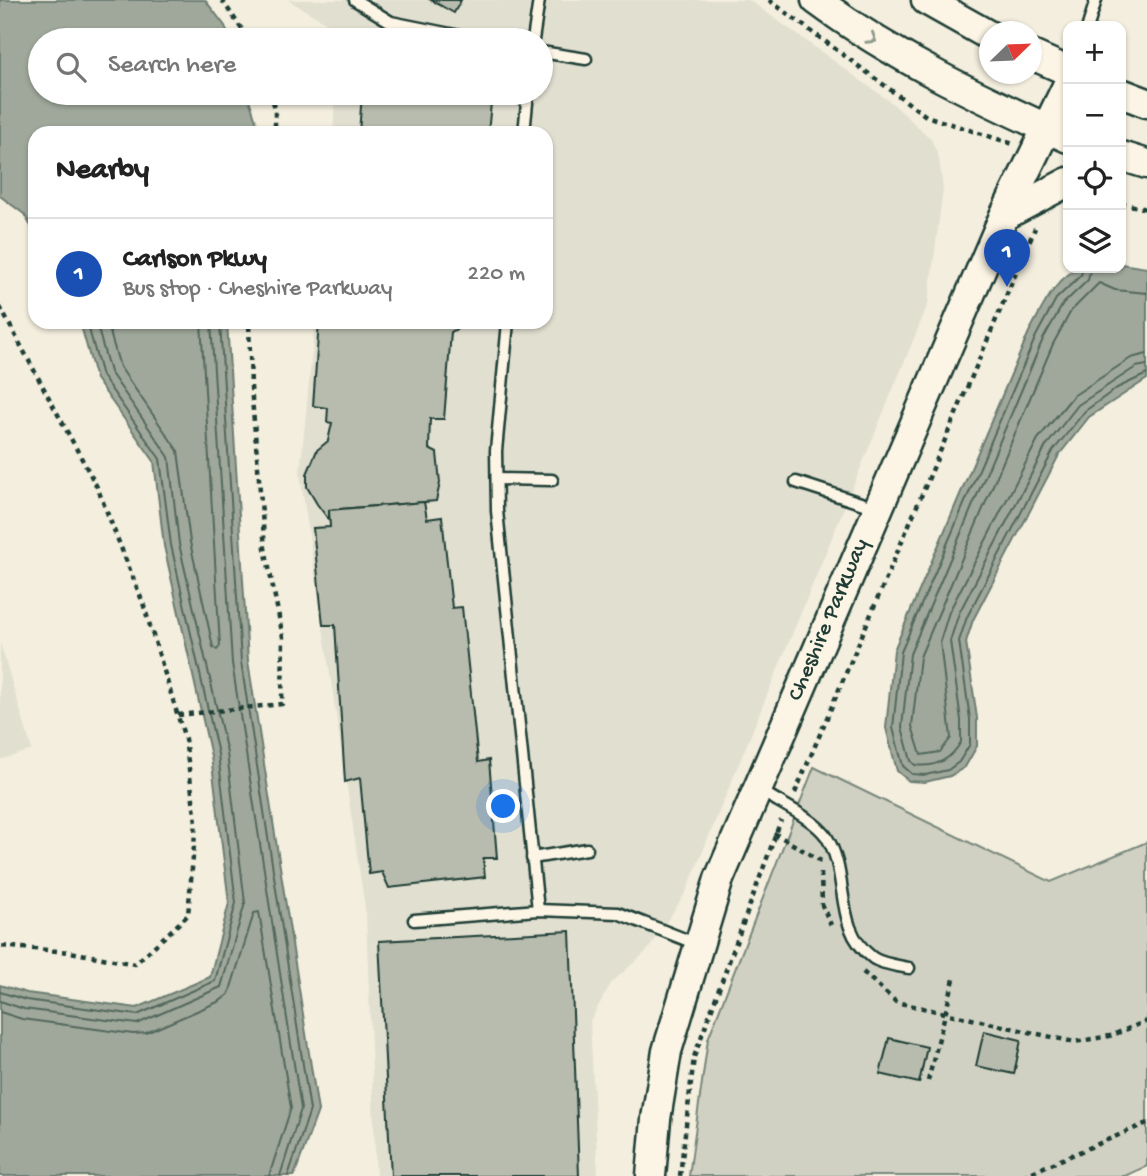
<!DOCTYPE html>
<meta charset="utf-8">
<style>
:root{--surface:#fff;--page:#f6f6f6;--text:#222;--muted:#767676;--line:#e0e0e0;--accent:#b45309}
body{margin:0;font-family:"Gochi Hand",sans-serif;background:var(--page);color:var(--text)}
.controls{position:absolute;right:21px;top:21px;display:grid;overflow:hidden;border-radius:14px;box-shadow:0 2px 5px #0004}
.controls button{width:63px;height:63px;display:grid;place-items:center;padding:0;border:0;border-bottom:2px solid var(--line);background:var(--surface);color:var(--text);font:35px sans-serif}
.compass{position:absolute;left:979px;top:21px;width:63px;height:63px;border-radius:50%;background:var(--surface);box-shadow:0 2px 5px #0004;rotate:67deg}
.you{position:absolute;left:504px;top:807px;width:24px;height:24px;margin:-18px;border:5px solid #fff;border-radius:50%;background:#1a73e8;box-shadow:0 0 0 10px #1a73e833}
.badge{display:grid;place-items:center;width:46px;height:46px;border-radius:50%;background:var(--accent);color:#fff;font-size:23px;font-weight:700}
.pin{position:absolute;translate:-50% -58px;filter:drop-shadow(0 2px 4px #0008)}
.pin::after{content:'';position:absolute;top:37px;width:24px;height:21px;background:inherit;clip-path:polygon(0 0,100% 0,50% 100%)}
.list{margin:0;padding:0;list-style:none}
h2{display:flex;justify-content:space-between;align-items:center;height:91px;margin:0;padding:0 28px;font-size:30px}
h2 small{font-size:23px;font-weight:400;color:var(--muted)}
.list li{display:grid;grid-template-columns:46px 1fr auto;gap:21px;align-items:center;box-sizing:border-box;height:112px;padding:0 28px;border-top:2px solid var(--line)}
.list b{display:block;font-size:26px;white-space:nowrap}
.list p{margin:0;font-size:23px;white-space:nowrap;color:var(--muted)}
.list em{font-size:23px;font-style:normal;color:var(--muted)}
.icon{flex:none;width:38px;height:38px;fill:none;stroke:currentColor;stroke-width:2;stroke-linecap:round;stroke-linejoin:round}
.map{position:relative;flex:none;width:1147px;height:1176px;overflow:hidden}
.search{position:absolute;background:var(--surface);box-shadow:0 2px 5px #0004;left:28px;top:28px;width:525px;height:77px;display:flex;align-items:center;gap:18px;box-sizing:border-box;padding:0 24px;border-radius:38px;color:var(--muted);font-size:26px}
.panel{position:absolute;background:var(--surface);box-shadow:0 2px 5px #0004;left:28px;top:126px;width:525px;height:203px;border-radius:21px}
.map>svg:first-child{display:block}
</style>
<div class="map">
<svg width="1147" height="1176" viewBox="0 0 1147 1176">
<rect width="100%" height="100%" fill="#f3eede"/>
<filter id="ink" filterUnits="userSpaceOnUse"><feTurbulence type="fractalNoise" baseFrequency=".0143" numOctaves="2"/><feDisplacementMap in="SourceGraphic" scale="14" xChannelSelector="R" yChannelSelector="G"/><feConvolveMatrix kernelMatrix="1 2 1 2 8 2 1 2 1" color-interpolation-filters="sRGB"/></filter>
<g filter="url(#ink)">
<g fill="#e1dfd0">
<path d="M288 0H749L892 103 931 139 939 158 943 189 928 304 686 892 648 950 611 983 590 1021 598 1176H376L366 914 300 474 315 322H546V133H333L336 93H541V40H342V32Z"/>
<path d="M0 643 32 750 0 760Z"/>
</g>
<path fill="#d0d1c2" stroke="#78877b" stroke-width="2" d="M814 767 1051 882 1147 842V1166L1125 1176H689L708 1039Z"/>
<g fill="#a0a89b" stroke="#6c7d72" stroke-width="2">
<path d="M0 0H205L225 26 230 40H40V93H247L260 133H35V233L24 214 0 196Z"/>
<path d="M1121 264 1147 268V379L1089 417 1059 455 973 620 966 642 977 718V746L965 767 950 776 925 782 909 781 897 771 886 728 894 650 1029 332C1041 311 1056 275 1081 268 1093 265 1109 268 1121 268Z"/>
<path d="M80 322H227L248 661 318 1111 294 1176H0V985L27 993 137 1008 210 977 229 903 211 756 164 546 154 461 96 379Z"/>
</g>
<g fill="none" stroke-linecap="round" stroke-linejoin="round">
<g stroke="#53685d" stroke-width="2">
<path d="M1083 268 1081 275 1056 299 1036 336 901 652 893 728 903 766 912 774 925 775 948 770 959 762 970 744V719L959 641 967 617 1053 451 1085 411 1117 388 1147 374"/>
<path d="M1091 268 1088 280 1063 304 1043 339 910 654 902 727 911 761 915 765C936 768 951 759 961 742V720L950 641 959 613 1046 446 1078 405 1136 367 1147 365"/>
<path d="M1147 293 1115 290 1099 283 1071 311 1053 344 920 657 912 726 921 755 940 752 951 738 940 641 949 612 1038 439 1073 396 1131 358 1147 354"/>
<path d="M107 322 120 367 178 451 190 542 213 647 217 650 220 646 201 322"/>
<path d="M211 322 232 663 301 1109 280 1176"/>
<path d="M220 322 241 662 310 1110 288 1176"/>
<path d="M0 992 26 1000 137 1015 215 981 236 903 218 754 171 545 160 459 102 376 87 322"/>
<path d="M0 1001 24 1009 137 1024 221 987 245 903 227 753 179 544 169 457 110 372 96 322"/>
<path d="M0 1012 22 1019 133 1034 146 1033 220 1001 229 994 254 913 259 912 291 1108 269 1176"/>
</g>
</g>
<g fill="#b8bcae" stroke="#1f3d34" stroke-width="2">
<path d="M431 0H461L454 13Z"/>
<path d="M362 93H492L488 133H359Z"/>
<path d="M319 322H462V326L451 332 444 419H430L429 449 437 453 440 483 436 501 329 510V520L317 504 307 487V474L317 450 328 441 332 423 327 422 328 408 313 406Z"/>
<path d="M424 502 427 519 442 517 452 608 462 607 478 762 489 760 497 858H483L485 877 389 888 382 872 369 874 360 778 345 782 335 625H323L313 528 330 527 329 510Z"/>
<path d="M570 931 579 1176H391L379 941Z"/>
<path d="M984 1031 1021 1040 1014 1074 976 1066Z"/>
<path d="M889 1038 927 1047 919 1083 880 1074Z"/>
</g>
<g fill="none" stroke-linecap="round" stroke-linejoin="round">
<defs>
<g id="lane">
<path d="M355 0 391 22 480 40"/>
<path d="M1088 26 1096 0"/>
<path d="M533 40 539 0"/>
<path d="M541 52 586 59"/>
<path d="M524 133 528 93"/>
<path d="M508 322 496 451 497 511 538 910"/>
<path d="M497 479 552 480"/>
<path d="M796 482 876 508"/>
<path d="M760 790C780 804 812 817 826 836 851 875 832 928 873 958 882 964 899 966 909 968"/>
<path d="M532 858 587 849"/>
<path d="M414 920 538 910 618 913 697 944"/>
</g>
<g id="secondary">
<path d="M816 0C896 59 978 97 1068 138"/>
<path d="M926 0 990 36"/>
<path d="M1032 55 1068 71"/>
<path d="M1121 93 1147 103"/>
<path d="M1121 156 1147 164"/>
<path d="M1004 216 1068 182"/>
<path d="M651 1176 656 1119 667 1051 719 879 1004 216 1068 84"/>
</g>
</defs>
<use href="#lane" stroke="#1f3d34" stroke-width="15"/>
<use href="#secondary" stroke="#1f3d34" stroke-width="33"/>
<g stroke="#1f3d34" stroke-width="4.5" stroke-dasharray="5 5" stroke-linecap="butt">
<path d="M222 0 249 40"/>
<path d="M769 0 926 116 1013 144"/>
<path d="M269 93 275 107V133"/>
<path d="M1121 203 1147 209"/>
<path d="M0 307 97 487 143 603 185 739 196 822 188 915 135 964 70 952 0 946"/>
<path d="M178 715 282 704 283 637 265 548 251 387 249 322"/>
<path d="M795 793 1035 228"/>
<path d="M774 833 821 861"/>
<path d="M821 873 822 905 831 925"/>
<path d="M863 972 896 1002 1074 1042 1110 1036 1147 1021"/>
<path d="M928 1081 954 979"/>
<path d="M680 1176 694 1057 781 820"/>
<path d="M1023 1176 1147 1123"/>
</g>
<use href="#lane" stroke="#fcf5e5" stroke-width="10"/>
<use href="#secondary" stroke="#fcf5e5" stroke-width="28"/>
</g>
<defs><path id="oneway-chevron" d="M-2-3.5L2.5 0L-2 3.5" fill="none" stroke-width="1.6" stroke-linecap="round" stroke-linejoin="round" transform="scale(1.75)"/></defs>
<use stroke="#8e998c" href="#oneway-chevron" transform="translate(872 39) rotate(33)"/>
</g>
<g text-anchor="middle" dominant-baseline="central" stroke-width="7" stroke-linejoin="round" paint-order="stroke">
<g font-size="23" fill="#1f3d34" stroke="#fcf5e5">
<text transform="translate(829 620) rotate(-67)">Cheshire Parkway</text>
</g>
</g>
</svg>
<div class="controls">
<button>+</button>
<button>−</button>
<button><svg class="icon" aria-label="locate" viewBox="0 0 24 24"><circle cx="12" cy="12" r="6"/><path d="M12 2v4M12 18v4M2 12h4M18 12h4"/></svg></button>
<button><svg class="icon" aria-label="layers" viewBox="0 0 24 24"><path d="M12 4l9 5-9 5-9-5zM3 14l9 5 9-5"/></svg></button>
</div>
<svg class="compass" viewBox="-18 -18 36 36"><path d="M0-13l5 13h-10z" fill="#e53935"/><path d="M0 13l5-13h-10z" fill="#767676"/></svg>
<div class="you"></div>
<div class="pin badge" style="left:1007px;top:287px;background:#1a4fb4">1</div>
<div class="search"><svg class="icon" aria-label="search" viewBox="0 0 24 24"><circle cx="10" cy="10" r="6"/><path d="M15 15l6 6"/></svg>Search here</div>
<section class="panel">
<h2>Nearby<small></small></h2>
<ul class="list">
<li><span class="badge" style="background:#1a4fb4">1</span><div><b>Carlson Pkwy</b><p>Bus stop · Cheshire Parkway</p></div><em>220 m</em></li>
</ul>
</section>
</div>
